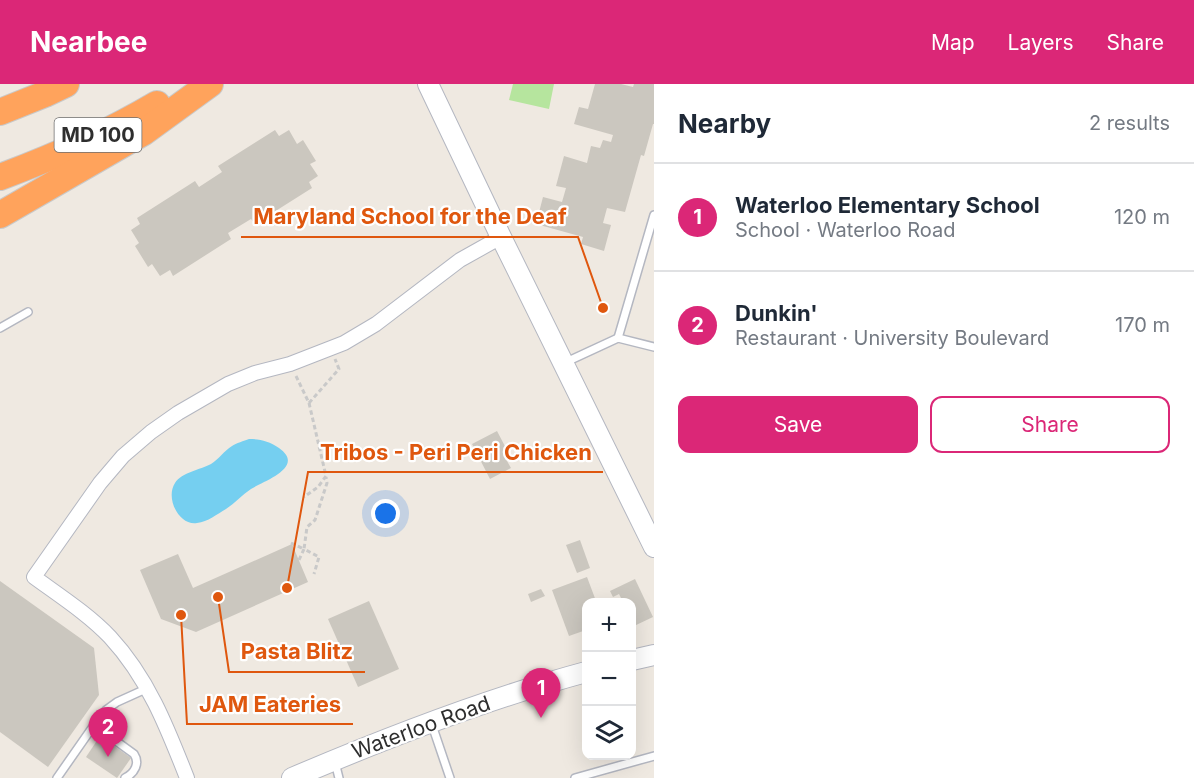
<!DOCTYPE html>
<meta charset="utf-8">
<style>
:root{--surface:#fff;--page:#f2f2f3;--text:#1f2937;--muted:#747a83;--line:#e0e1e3;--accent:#db2777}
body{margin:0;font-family:Inter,sans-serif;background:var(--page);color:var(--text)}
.controls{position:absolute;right:18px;bottom:18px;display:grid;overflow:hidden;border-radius:12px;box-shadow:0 6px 24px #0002}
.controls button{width:54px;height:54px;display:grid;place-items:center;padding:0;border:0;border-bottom:2px solid var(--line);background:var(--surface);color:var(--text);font:30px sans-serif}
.you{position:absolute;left:386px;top:430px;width:21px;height:21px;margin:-15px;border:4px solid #fff;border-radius:50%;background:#1a73e8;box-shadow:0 0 0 9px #1a73e833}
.badge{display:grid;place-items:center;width:39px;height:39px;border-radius:50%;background:var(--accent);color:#fff;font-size:20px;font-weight:700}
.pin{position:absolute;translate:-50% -50px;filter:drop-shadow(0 2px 3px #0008)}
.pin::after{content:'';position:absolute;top:32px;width:21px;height:18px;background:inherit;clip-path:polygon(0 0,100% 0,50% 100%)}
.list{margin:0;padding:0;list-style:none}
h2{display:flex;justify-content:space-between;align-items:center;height:78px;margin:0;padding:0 24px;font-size:26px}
h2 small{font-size:20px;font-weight:400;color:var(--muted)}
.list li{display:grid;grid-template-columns:39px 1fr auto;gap:18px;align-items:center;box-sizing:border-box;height:108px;padding:0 24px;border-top:2px solid var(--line)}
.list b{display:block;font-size:22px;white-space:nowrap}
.list p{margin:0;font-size:20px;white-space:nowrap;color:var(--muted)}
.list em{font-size:20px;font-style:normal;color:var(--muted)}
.actions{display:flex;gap:12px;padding:18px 24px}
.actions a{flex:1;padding:14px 0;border:2px solid var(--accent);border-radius:12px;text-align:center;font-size:21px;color:var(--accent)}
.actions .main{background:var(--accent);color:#fff}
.icon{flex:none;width:33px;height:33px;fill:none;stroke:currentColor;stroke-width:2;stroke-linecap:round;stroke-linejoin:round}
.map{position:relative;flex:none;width:654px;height:694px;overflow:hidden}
header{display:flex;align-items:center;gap:36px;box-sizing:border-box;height:84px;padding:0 30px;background:var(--accent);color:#fff}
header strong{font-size:28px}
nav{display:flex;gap:33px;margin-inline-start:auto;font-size:21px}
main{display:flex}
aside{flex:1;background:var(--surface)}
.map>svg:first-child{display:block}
</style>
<header>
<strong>Nearbee</strong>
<nav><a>Map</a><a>Layers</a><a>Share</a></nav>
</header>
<main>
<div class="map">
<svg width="654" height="694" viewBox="0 0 654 694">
<rect width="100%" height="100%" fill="#efe9e1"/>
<path fill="#b6e59e" d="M513 0H554L549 25 509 16Z"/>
<path fill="#75cff0" d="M249 355C260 355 269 357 279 364 306 383 264 397 251 405 242 411 235 419 226 425 217 430 208 438 197 439 179 442 165 414 175 399 182 388 200 386 211 380 219 375 224 367 232 362 236 359 244 357 249 355Z"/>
<g fill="#cbc7bf">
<path d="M595 0H621L633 3 634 0H654V40H653L644 72 641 71 625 128 607 124 603 139 611 141 604 167 581 160 583 153 536 140 543 113 562 118 566 104 556 102 564 72 587 79 591 62 600 64 603 56 611 58 613 51 574 40 579 23 588 25Z"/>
<path d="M275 46 279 52 289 46 297 60 303 56 316 77 310 80 318 92 309 98 312 104 255 140 251 135 228 149 231 155 173 192 170 186 160 192 152 180 148 183 135 162 139 159 131 146 140 140 137 134 195 97 199 103 222 88 218 82Z"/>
<path d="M497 347 508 368 503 370 511 384 490 395 472 360Z"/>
<path d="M580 456 590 484 577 489 566 461Z"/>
<path d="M292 460 308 498 196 548 161 535 140 486 178 470 193 504Z"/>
<path d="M587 493 596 517 586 518V546L569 552 552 506Z"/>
<path d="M635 495 653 533 634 542 632 536V518H623L619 510 613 513 610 507Z"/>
<path d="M0 497 94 564 99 611 48 683 0 648Z"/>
<path d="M541 505 545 512 531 518 528 510Z"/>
<path d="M369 517 399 585 358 603 328 535Z"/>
<path d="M100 652 131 674 117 694 86 673Z"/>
</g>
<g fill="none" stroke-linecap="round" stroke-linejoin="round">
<defs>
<g id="lane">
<path d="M0 244 28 228"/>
<path d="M618 254 654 131"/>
<path d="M564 279 618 254 654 263"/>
<path d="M94 641 134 670C140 679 135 689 125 694"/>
<path d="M432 641 450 694"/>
<path d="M335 678 339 694"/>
<path d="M57 694 94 641 106 626 117 618 148 604"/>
<path d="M575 694 654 672"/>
</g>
<path id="street" d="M187 694C167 643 148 594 110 553 88 530 60 512 34 493L100 399 123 372 151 348 178 329 228 300 255 289 290 280 344 259 376 240 460 176 501 153"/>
<g id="secondary">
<path d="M428 0 501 153 654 463"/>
<path d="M632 576 654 571"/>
<path d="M292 694C388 653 486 615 586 588"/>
</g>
<g id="highway">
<path d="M0 28 45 10 66 0"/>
<path d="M0 93C54 73 108 49 157 20"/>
<path d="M0 131 144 48 210 0"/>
</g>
</defs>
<use href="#lane" stroke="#b4b7c1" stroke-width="10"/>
<use href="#street" stroke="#b4b7c1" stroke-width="16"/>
<use href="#secondary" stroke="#b4b7c1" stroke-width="22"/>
<use href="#highway" stroke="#c9c9c9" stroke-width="28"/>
<g stroke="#c9c9c9" stroke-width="3" stroke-dasharray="4.5 3" stroke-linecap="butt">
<path d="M296 292 309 319 326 392 318 403 304 413"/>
<path d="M309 319 339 285 335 275"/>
<path d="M291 459 304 465 307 443 315 436 327 399 326 393"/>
<path d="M299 476 304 465 319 473 314 490"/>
</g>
<use href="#lane" stroke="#fff" stroke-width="7"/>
<use href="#street" stroke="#fff" stroke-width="14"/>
<use href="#secondary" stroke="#fff" stroke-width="20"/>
<use href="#highway" stroke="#ffa35c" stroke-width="26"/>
</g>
<g text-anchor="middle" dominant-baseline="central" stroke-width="4.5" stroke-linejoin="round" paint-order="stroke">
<rect fill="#fff" stroke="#6d6d6d" stroke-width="1.5" x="54.5" y="34" width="87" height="34" rx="4.5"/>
<g font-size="20" font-weight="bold" fill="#2e2e2e">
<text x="98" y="51">MD 100</text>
</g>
<g font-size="21" fill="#2e2e2e" stroke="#fff">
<text transform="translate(421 643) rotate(-20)">Waterloo Road</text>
</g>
</g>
<path fill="none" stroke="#df570e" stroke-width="2" d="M603 224L578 153H241M287 504L308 388H603M218 513L229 588H365M181 531L187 640H353"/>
<g fill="#df570e" stroke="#fff" stroke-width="2">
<circle cx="603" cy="224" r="6"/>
<circle cx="287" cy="504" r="6"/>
<circle cx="218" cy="513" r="6"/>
<circle cx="181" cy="531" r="6"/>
</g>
<g font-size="22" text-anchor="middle" font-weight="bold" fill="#df570e" stroke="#fff" stroke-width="4.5" stroke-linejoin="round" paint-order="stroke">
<text x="410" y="140">Maryland School for the Deaf</text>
<text x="456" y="376">Tribos - Peri Peri Chicken</text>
<text x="297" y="575">Pasta Blitz</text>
<text x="270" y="628">JAM Eateries</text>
</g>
</svg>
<div class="controls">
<button>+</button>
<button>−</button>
<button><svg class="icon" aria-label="layers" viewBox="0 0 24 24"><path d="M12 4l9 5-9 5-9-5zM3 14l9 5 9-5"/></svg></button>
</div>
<div class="you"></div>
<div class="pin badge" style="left:541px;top:634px">1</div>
<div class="pin badge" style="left:108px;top:673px">2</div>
</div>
<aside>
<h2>Nearby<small>2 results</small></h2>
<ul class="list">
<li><span class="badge">1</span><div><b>Waterloo Elementary School</b><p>School · Waterloo Road</p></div><em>120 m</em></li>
<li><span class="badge">2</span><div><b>Dunkin'</b><p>Restaurant · University Boulevard</p></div><em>170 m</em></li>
</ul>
<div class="actions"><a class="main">Save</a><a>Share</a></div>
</aside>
</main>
